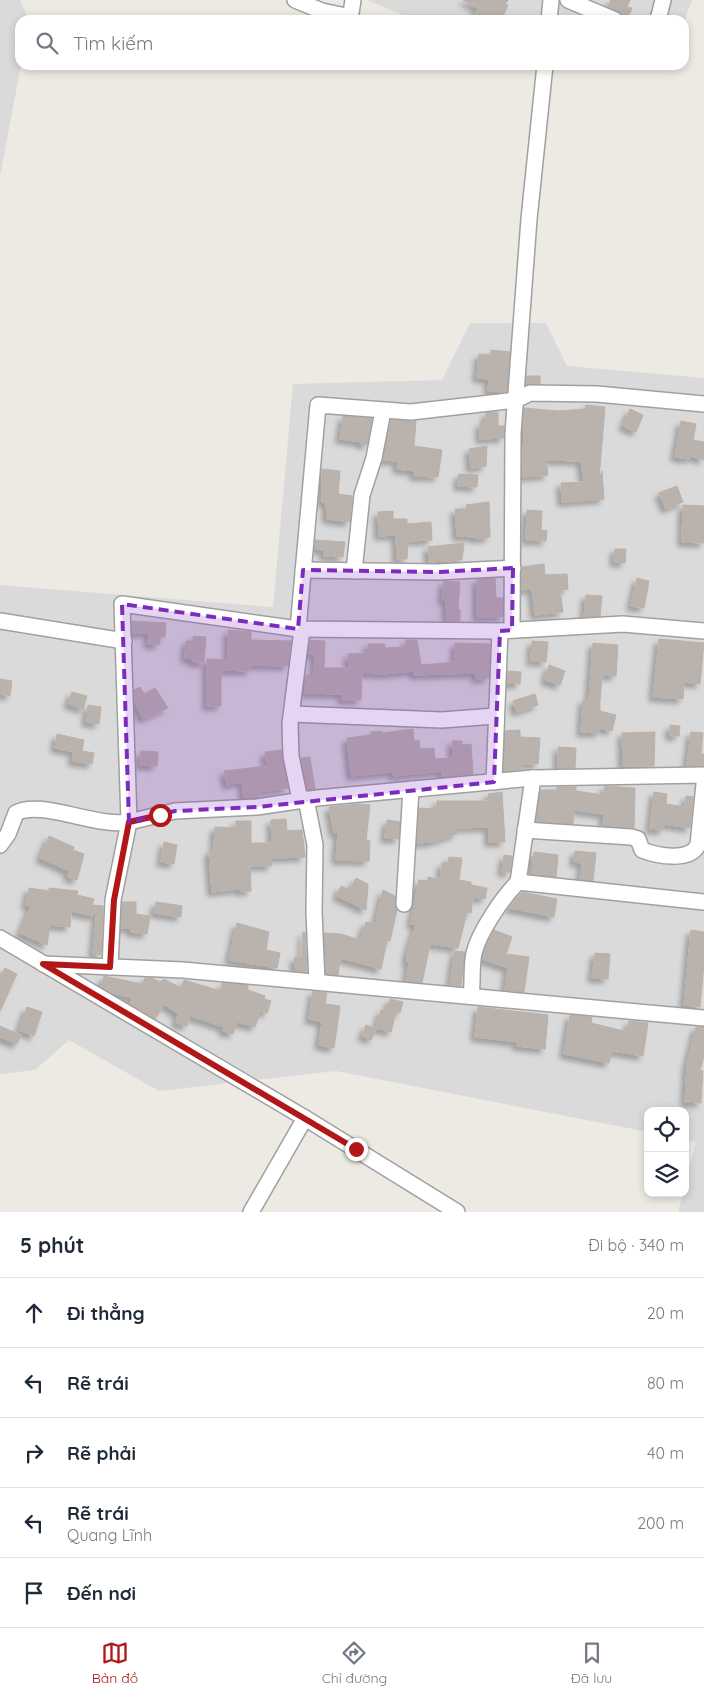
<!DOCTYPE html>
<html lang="vi">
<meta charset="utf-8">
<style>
:root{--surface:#fff;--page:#f2f2f3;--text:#1f2937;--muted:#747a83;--line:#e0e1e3;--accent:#b21717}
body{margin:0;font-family:Quicksand,sans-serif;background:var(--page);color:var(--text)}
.controls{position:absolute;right:15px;bottom:15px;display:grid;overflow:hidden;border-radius:10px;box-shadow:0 2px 8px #0003}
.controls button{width:45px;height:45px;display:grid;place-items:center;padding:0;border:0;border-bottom:1px solid var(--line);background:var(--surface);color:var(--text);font:25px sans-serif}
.stop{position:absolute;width:15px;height:15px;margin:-11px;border:4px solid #b21717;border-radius:50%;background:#fff}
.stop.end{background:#b21717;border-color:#fff;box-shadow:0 1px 5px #0008}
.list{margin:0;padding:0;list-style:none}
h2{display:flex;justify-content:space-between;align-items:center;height:65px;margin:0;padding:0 20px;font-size:21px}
h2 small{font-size:16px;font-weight:400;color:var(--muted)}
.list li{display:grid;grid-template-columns:32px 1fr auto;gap:15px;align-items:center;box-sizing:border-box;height:70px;padding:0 20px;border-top:1px solid var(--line)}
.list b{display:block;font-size:19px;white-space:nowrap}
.list p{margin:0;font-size:16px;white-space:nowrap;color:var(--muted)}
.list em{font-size:16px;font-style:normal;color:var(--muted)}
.icon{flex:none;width:28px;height:28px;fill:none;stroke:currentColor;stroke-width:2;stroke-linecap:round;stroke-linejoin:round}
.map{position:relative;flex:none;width:704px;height:1212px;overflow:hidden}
.search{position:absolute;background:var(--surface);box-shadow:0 2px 8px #0003;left:15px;right:15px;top:15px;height:55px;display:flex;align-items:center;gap:12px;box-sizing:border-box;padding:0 18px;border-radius:15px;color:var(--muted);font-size:19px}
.sheet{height:415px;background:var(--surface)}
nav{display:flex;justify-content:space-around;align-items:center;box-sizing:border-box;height:70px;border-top:1px solid var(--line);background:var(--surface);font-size:14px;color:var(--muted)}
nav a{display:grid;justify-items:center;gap:2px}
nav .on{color:var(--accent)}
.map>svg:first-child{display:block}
</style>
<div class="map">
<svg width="704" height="1212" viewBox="0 0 704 1212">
<defs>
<filter id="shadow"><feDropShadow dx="-4.5" dy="4.5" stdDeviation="2.5" flood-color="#0004"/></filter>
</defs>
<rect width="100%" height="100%" fill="#edeae3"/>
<g fill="#dadada">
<path d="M0 0H20L29 20H20L21 65 0 176Z"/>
<path d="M367 0H692L684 22V20H414Z"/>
<path d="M470 323H546L567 366 704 378V1212H678L683 1193H685V1184L696 1142 685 1140V1111H648V1132L336 1071 159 1091 69 1040 35 1070 0 1074V585L273 607 293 384 442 380Z"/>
</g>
<g fill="#b9b2ad" stroke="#bcb1a8" filter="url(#shadow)">
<path d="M463 0H508L505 4 508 5 501 20H472L478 8Z"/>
<path d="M611 0H630L627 7 632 8 627 20H624L619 12 608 7Z"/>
<path d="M491 350 510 352 507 392 488 391 489 379 477 378 479 354 491 355Z"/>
<path d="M527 376H540V384L526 385Z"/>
<path d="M586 405 605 407 599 479 602 471 604 499 562 502 561 483 584 482 581 461 546 460 548 475 523 477 524 408 558 411 585 409Z"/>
<path d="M630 409 643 415 636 432 623 426Z"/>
<path d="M498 412V426H504V438L480 439V423H486V413Z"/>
<path d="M343 416 372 418 367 445 361 444V442L340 439Z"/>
<path d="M391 420 416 421 414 446 442 450 438 477 414 476 415 471 397 469 398 461 383 460Z"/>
<path d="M681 421 696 424 693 440 704 442V460L690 456V459L675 457Z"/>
<path d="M487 446 486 466 471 468 469 449Z"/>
<path d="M322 469 340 471 338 494 352 496 350 522 327 519 326 502H322Z"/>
<path d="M459 474 478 475 477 487 458 486Z"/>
<path d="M677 486 683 502 666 509 659 493Z"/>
<path d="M489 502 490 537 476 539V537L457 536 455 509H467L466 505Z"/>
<path d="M683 505 704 506V543L682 542Z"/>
<path d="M527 510 542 511 541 530 547 531 546 541 526 540Z"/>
<path d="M393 511V519H407V524L431 522 432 540 408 541 407 559H397L396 535 379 536 378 512Z"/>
<path d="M315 540 345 542 343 557 324 556V550L315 549Z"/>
<path d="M464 543 462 560 429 562 428 547Z"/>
<path d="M615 549H626L625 563 614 562Z"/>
<path d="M544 564 545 575 567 574 568 589 560 590 563 612 535 615 532 589 522 590V567Z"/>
<path d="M495 578 496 598H503V617H477V579Z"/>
<path d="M637 578 649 581 644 608 631 606Z"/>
<path d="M444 581 460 582 458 610H460V621H447L446 600H442Z"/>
<path d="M586 595 602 596 600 616 584 617Z"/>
<path d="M132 621 166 623 165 637H160L159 645 148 644 149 633H132Z"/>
<path d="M228 630 251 632V640L291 641 288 666 250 665V671L221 670V706H207V659L228 660Z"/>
<path d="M193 636 206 637 204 663 192 662 193 659 185 658 186 641H193Z"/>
<path d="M659 639 704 643 700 684 684 682 683 699 653 697Z"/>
<path d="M310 640 325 641 324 668H349L348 654 368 653V644H385V648L406 647V640H417L421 665 455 662V643L490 644 489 678 476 679V673L414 675V671L384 674 362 673 361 700H342V694L305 693 306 675 314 676 315 654H308Z"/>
<path d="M532 641 548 642 546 662 531 661Z"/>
<path d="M593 643 618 645 616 676 602 675 600 701V711L616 715 612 731 599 728V733L581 732 583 700H589Z"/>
<path d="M549 665 565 671 560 685 545 680Z"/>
<path d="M508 671 521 672 520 684 507 683Z"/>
<path d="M0 679 12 681 10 696 0 694Z"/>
<path d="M140 687 144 694 155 688 168 708 143 719 135 703 134 690Z"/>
<path d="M72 692 87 696 83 709 68 704Z"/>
<path d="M535 694 538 705 517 712 513 701Z"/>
<path d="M88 705 101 707 99 724 86 722Z"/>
<path d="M670 725 680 726 679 736H670Z"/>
<path d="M413 729 414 741 419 740 420 749 434 748 435 759 453 758 452 741H462V745L471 744 473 774 442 777V771L394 776 393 772 351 776 347 738 371 735V732L382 731V733Z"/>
<path d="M520 730V737L540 738 538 764H522V770L504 771 505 731Z"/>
<path d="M655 732 654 766H623L622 733Z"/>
<path d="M691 732 703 733 701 754H704V766H687Z"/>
<path d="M57 734 84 740 82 751 94 753 92 764 72 761 74 752 55 748Z"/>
<path d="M558 747 576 748 575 768H558Z"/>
<path d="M281 750 288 788 259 792V797L244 798 242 782 227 785 224 771 267 766 265 752Z"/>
<path d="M141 751 158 752 157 766 140 765Z"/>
<path d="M310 757 315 789 308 790 301 758Z"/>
<path d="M605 786 635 788 634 828 603 826 604 814 574 810 573 824 536 821 541 790H557V787H576V791L604 795Z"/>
<path d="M502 792 505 842H489V827L456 828 457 834 432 842 417 843 419 808 436 809 437 801H489L488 794Z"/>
<path d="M654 792 667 794 666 804 685 807 686 796 693 797 690 828 664 824 663 830 650 829Z"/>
<path d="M359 804 370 805 366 840 370 841 369 861 336 860 338 832 334 833 329 807Z"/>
<path d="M286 819 287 831 302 830 305 857 271 858 272 866H250L251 891H240V889L212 892 209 851 214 850 215 827 236 828V821H251V843H272L271 820Z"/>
<path d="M387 820 400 822 399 839 385 838Z"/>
<path d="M49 836 74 847 73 850 84 854 77 880 68 877 69 871 40 858Z"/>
<path d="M164 842 177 845 174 864 161 862Z"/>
<path d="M575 851 596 853 593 881 580 879 582 863 574 862Z"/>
<path d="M534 852 558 855 556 877 532 874Z"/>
<path d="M504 855 512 856 510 872H502Z"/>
<path d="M449 857 462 858 459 880 471 882V885L487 888 485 899 473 897 471 913 467 912 458 948 430 944 422 983 406 981 409 963 407 962V953L416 925 411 924 419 880 428 881V877L440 880 442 863H448Z"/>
<path d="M356 878 368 884 366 910 337 896 341 886 350 890Z"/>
<path d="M29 888 49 891V888L78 891 77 895 94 899 92 905 103 906 101 955 93 954 97 910 93 916 71 911 70 927 50 925 47 945 20 933 31 906 26 905Z"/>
<path d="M383 890 395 896 397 910 390 941 387 940 381 969 340 958 338 975 326 974 324 933 341 934 360 940 366 922 375 924Z"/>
<path d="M522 892 557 899 554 917 509 908Z"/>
<path d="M122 902H136V914L150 916 147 934 131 932V928H121Z"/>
<path d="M156 902 182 906 181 917 154 913Z"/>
<path d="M237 923 269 932 266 950 280 953 277 968 229 960Z"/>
<path d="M494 930 512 937 506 954 529 957 524 992 505 990 508 968 482 959Z"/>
<path d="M691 930 704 932V964L700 1007 684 1005Z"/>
<path d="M303 932H305L307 972 296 971 294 958 302 957Z"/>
<path d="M455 951 465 952 461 986 450 985Z"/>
<path d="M595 953 610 954 608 979 592 978Z"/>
<path d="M5 968 17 974 0 1011V976Z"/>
<path d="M104 976 142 984 145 978H152L160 982 164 979 181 988 184 980 221 991 222 983 248 985V990L265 996 264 999 271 1001 267 1013 260 1012 255 1027 237 1022 233 1034 223 1031 224 1027 190 1016 187 1026 176 1023 178 1014 164 1004 155 1019 130 1004 133 998 109 992 101 987Z"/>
<path d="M313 991 327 993 325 1004 340 1006 334 1048 319 1045 322 1022 309 1019Z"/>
<path d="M390 999 403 1002 400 1013 396 1012 391 1032 376 1028 381 1010 386 1011Z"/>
<path d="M27 1007 42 1012 34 1036 19 1030Z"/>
<path d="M478 1007 548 1015 545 1049 517 1046 518 1042 475 1037Z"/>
<path d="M570 1015 592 1017 591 1023 628 1032 629 1021 648 1023 643 1056 612 1051 609 1063 564 1054Z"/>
<path d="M366 1025 376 1029 371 1040 362 1036Z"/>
<path d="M0 1026 21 1035 17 1044 0 1037Z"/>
<path d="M696 1027H704V1056L700 1071H703L701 1103 685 1102 687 1064Z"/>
</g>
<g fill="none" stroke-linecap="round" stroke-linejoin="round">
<defs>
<g id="minor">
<path d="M295 0 322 11 351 17"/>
<path d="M568 0 615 20"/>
<path d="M350 20 353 0"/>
<path d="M549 20 551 0"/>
<path d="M658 20 663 0"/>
<path d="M303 570 438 572 513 568"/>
<path d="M354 571 362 495 374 458 383 411"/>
<path d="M0 621 124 641"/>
<path d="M298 629 318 405 411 412 516 400 530 393 597 394 704 404"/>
<path d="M512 630 513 433 529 219 545 65"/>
<path d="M292 714 442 720 495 716"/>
<path d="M533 778 518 882 704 902"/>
<path d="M494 782 500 631 623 624 704 631"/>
<path d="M306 799 315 845 314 912 317 982"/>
<path d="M300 800 291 756 290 724 302 629"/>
<path d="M525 830 631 837 638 839 642 850C657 856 690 862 698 845L704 784"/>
<path d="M0 845 8 834 16 813C39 799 98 828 129 822L122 604 298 629 500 631"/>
<path d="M404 904 411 789"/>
<path d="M0 938 305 1118 457 1212"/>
<path d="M43 964 183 970 704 1018"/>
<path d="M110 967 113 900 129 822 175 811 257 807 317 798 533 778 704 775"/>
<path d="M471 996C473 982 471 967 474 953 479 932 503 897 518 882"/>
<path d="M251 1212 305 1118"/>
</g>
</defs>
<use href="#minor" stroke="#a0a0a0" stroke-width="18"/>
<use href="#minor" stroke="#fff" stroke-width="15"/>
</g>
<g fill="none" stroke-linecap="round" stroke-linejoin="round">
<path stroke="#b21717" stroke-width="6" d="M160 815 129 822 114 900 110 967 43 964 356 1149"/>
</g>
<path fill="#7b2cbf" fill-opacity="0.2" stroke="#7b2cbf" stroke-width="4" stroke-dasharray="10 6" stroke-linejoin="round" d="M513 568 512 630 500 631 494 782 257 807 175 811 129 822 122 604 298 629 303 570 438 572Z"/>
</svg>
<div class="controls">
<button><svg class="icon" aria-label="locate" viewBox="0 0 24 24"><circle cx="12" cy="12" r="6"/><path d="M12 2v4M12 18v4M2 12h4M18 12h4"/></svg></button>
<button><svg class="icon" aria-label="layers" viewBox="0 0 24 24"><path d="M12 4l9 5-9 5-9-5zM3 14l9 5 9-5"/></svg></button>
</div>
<div class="stop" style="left:160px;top:815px"></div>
<div class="stop end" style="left:356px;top:1149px"></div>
<div class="search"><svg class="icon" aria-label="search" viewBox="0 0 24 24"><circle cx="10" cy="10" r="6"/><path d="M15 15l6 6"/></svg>Tìm kiếm</div>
</div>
<section class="sheet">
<h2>5 phút<small>Đi bộ · 340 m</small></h2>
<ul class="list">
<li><svg class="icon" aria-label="ahead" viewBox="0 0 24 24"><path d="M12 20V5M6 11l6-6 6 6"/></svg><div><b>Đi thẳng</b></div><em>20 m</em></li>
<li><svg class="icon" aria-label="left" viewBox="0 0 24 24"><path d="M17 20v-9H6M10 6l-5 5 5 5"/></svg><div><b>Rẽ trái</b></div><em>80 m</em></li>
<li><svg class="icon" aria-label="right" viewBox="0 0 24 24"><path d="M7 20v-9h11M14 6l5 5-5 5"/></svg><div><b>Rẽ phải</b></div><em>40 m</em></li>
<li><svg class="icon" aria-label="left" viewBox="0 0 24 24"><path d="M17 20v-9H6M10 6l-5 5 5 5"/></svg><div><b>Rẽ trái</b><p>Quang Lĩnh</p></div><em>200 m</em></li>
<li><svg class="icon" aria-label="arrive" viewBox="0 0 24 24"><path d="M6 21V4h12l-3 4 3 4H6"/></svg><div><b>Đến nơi</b></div></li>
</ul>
</section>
<nav>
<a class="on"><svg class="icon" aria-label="map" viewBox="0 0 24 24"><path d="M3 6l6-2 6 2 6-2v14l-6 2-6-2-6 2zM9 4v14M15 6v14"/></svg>Bản đồ</a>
<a><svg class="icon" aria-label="directions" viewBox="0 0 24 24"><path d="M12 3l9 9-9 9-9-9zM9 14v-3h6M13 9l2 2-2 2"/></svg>Chỉ đường</a>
<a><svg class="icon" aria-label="saved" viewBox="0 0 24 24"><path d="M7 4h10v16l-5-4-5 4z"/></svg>Đã lưu</a>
</nav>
